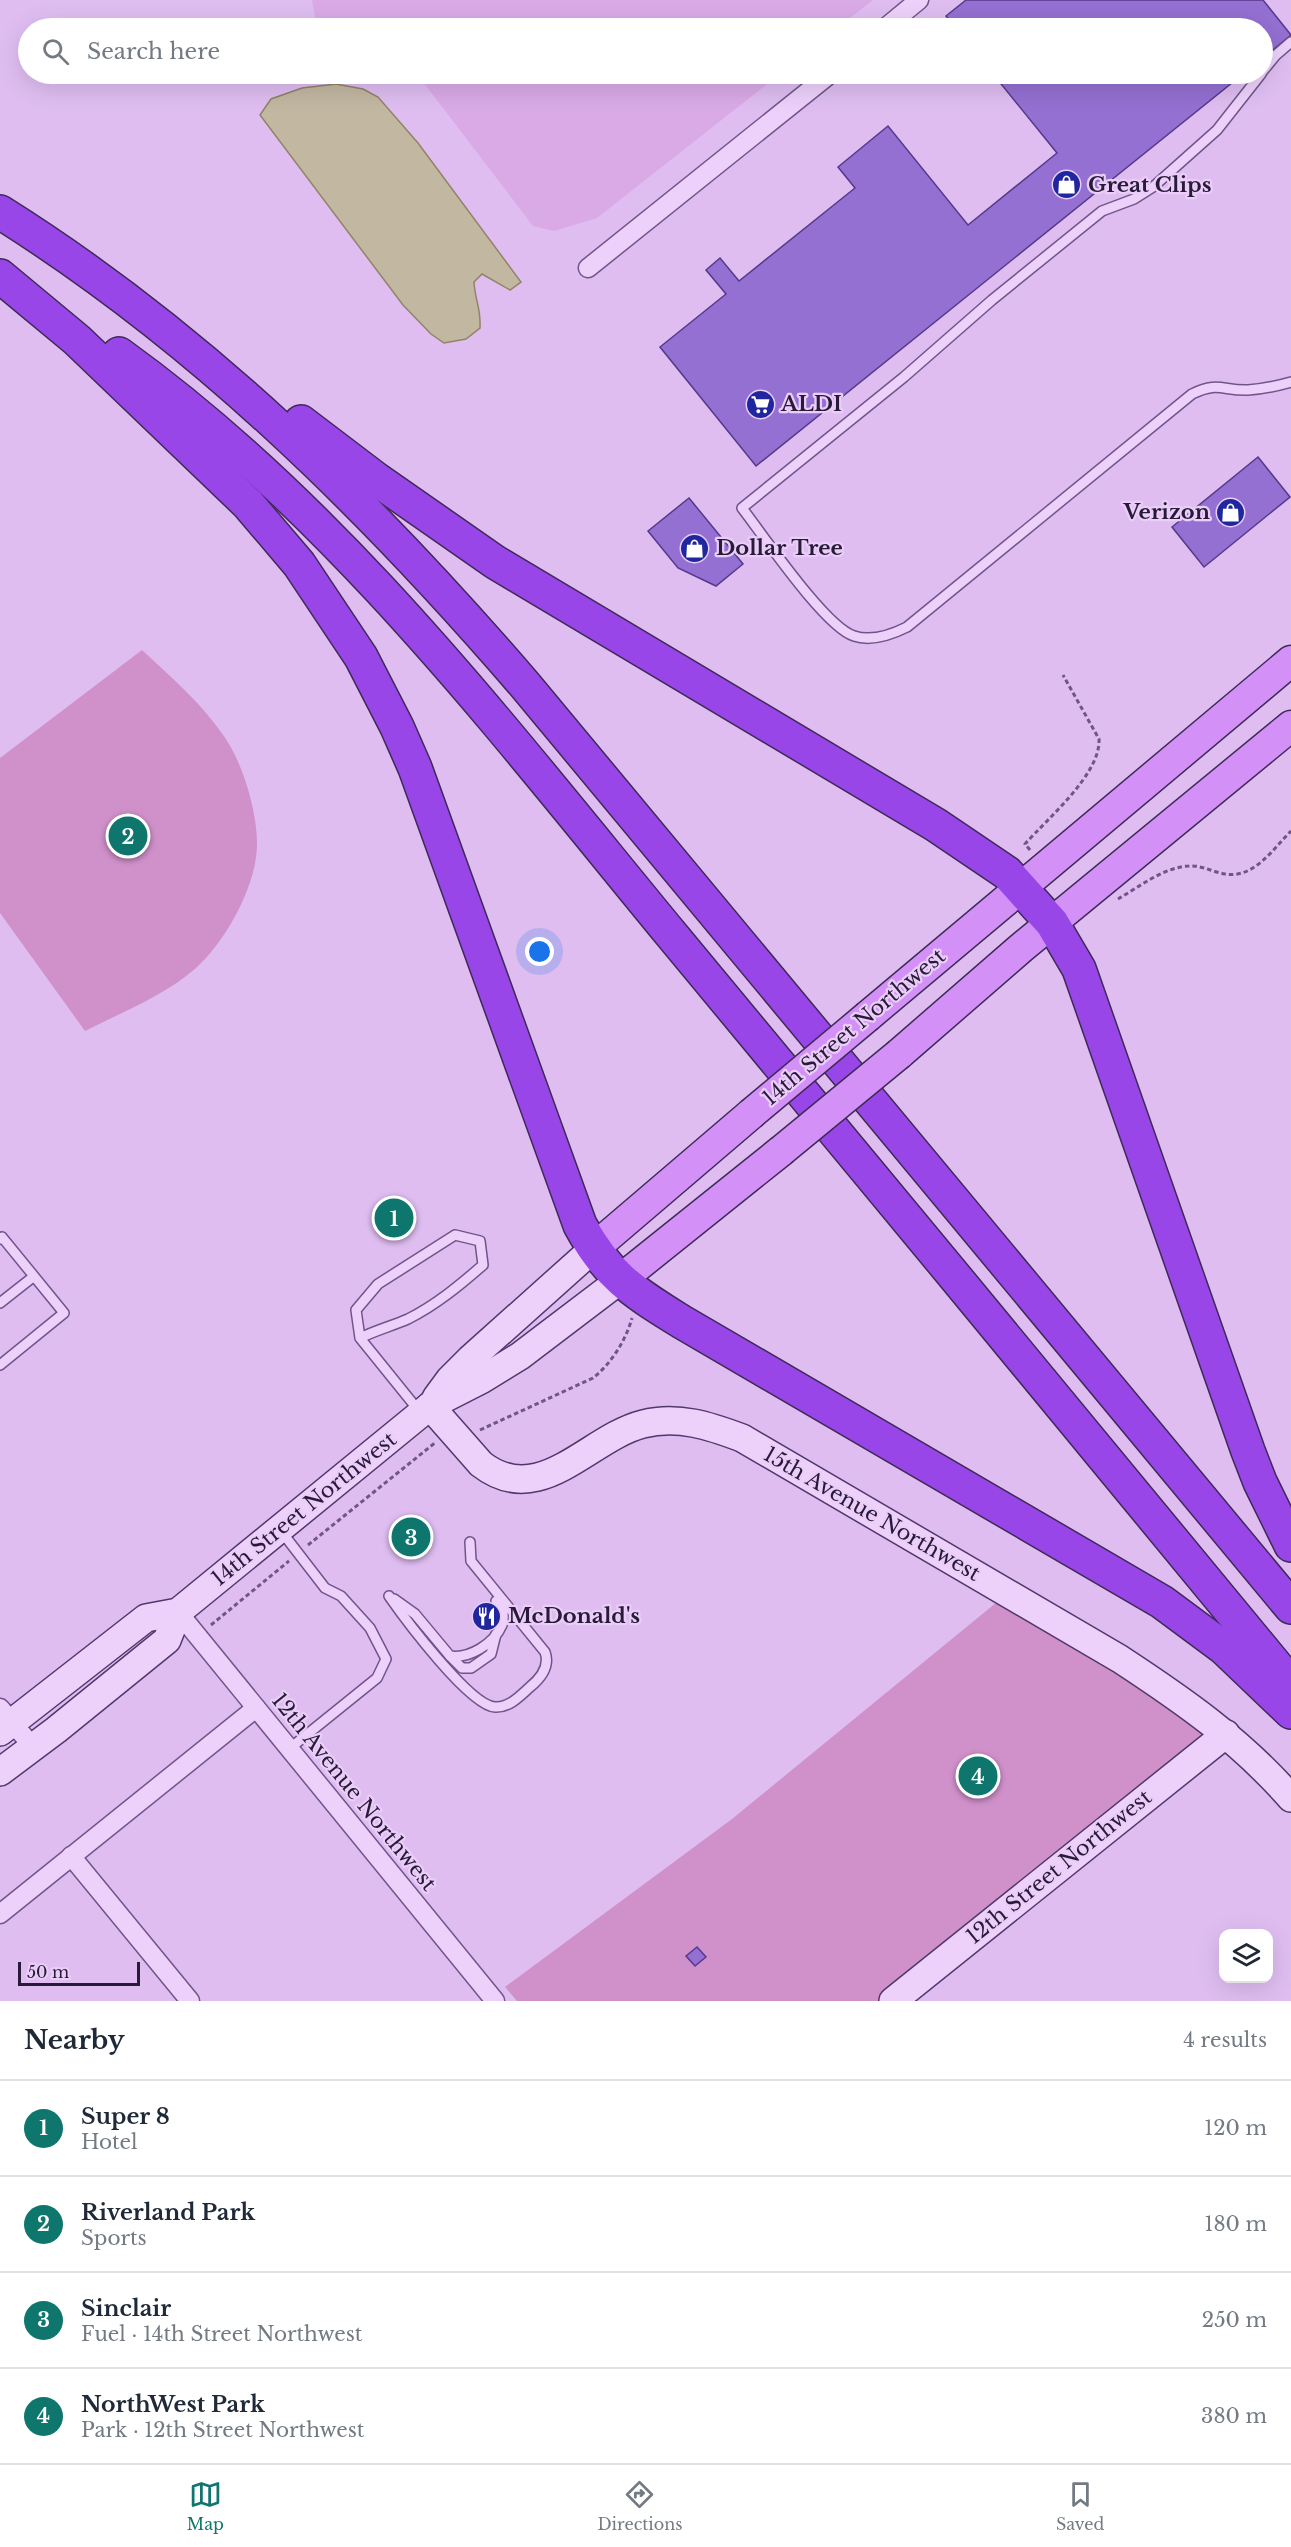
<!DOCTYPE html>
<meta charset="utf-8">
<style>
:root{--surface:#fff;--page:#f2f2f3;--text:#1f2937;--muted:#747a83;--line:#e0e1e3;--accent:#0f766e}
body{margin:0;font-family:"Libre Baskerville",serif;background:var(--page);color:var(--text)}
.controls{position:absolute;right:18px;bottom:18px;display:grid;overflow:hidden;border-radius:12px;box-shadow:0 6px 24px #0002}
.controls button{width:54px;height:54px;display:grid;place-items:center;padding:0;border:0;border-bottom:2px solid var(--line);background:var(--surface);color:var(--text);font:30px sans-serif}
.scale{position:absolute;left:18px;bottom:15px;width:122px;box-sizing:border-box;padding-left:6px;border:3px solid #281b38;border-top:0;font-size:16px;line-height:21px;white-space:nowrap;color:#281b38;-webkit-text-stroke:4px #eacdf8;paint-order:stroke}
.you{position:absolute;left:540px;top:952px;width:21px;height:21px;margin:-15px;border:4px solid #fff;border-radius:50%;background:#1a73e8;box-shadow:0 0 0 9px #1a73e833}
.badge{display:grid;place-items:center;width:39px;height:39px;border-radius:50%;background:var(--accent);color:#fff;font-size:20px;font-weight:700}
.pin{position:absolute;translate:-50% -50%;border:3px solid #fff;box-shadow:0 2px 6px #0006}
.list{margin:0;padding:0;list-style:none}
h2{display:flex;justify-content:space-between;align-items:center;height:78px;margin:0;padding:0 24px;font-size:26px}
h2 small{font-size:20px;font-weight:400;color:var(--muted)}
.list li{display:grid;grid-template-columns:39px 1fr auto;gap:18px;align-items:center;box-sizing:border-box;height:96px;padding:0 24px;border-top:2px solid var(--line)}
.list b{display:block;font-size:22px;white-space:nowrap}
.list p{margin:0;font-size:20px;white-space:nowrap;color:var(--muted)}
.list em{font-size:20px;font-style:normal;color:var(--muted)}
.icon{flex:none;width:33px;height:33px;fill:none;stroke:currentColor;stroke-width:2;stroke-linecap:round;stroke-linejoin:round}
.map{position:relative;flex:none;width:1291px;height:2001px;overflow:hidden}
.search{position:absolute;background:var(--surface);box-shadow:0 6px 24px #0002;left:18px;right:18px;top:18px;height:66px;display:flex;align-items:center;gap:15px;box-sizing:border-box;padding:0 21px;border-radius:33px;color:var(--muted);font-size:22px}
.sheet{height:462px;background:var(--surface)}
nav{display:flex;justify-content:space-around;align-items:center;box-sizing:border-box;height:84px;border-top:2px solid var(--line);background:var(--surface);font-size:16px;color:var(--muted)}
nav a{display:grid;justify-items:center;gap:3px}
nav .on{color:var(--accent)}
.map>svg:first-child{display:block}
</style>
<div class="map">
<svg width="1291" height="2001" viewBox="0 0 1291 2001">
<rect width="100%" height="100%" fill="#dfbdf1"/>
<g fill="#daaae7">
<path d="M312 0H873L837 28H322L316 23Z"/>
<path d="M417 74H780L597 218 554 231 533 226Z"/>
</g>
<g fill="#d091cb">
<path d="M142 650C170 676 199 701 221 732 242 759 257 810 257 844 257 885 226 941 196 968 164 996 122 1012 85 1031L0 913V758Z"/>
<path d="M1008 1593 1226 1734 893 2001H517L505 1987 732 1819Z"/>
</g>
<path fill="#c2b7a1" stroke="#908468" stroke-width="1.5" d="M336 84 363 89 378 97 418 143 521 282 510 290 482 274 474 282C475 301 481 307 480 328L466 339 444 343 431 334 403 305 260 115 271 99 302 88Z"/>
<g fill="#9470d2" stroke="#56398b" stroke-width="1.5">
<path d="M966 0H1263L1291 35 1263 58V28H957L946 16Z"/>
<path d="M993 74H1243L756 466 660 347 726 294 706 270 720 258 739 281 855 188 838 167 888 126 968 225 1057 153Z"/>
<path d="M1258 457 1290 497 1204 567 1172 527Z"/>
<path d="M689 498 743 564 716 586 678 568 648 531Z"/>
<path d="M697 1947 706 1957 695 1966 686 1956Z"/>
</g>
<g fill="none" stroke-linecap="round" stroke-linejoin="round">
<defs>
<g id="lane">
<path d="M1262 72 1276 55 1291 42"/>
<path d="M1261 74 1217 130 1153 187 1134 199 1102 211 992 300 904 377 742 508C763 535 825 627 854 636 872 642 891 635 907 627L1192 394C1218 381 1223 391 1248 390 1263 389 1277 386 1291 382"/>
<path d="M0 1239 2 1237 64 1313 0 1365"/>
<path d="M0 1303 33 1277"/>
<path d="M360 1338C376 1330 392 1326 408 1319 436 1305 460 1285 483 1265L480 1241 455 1235 378 1284 356 1310 360 1338 419 1411"/>
<path d="M281 1531 325 1588 341 1596 370 1628 386 1659 377 1678 289 1749"/>
<path d="M389 1596C405 1619 470 1706 495 1707 509 1708 520 1696 530 1687 541 1678 550 1666 545 1652L471 1561 470 1542"/>
<path d="M394 1599 415 1614 450 1656C469 1659 494 1644 502 1625 504 1621 503 1615 503 1610L496 1601"/>
<path d="M450 1656 462 1668H471L491 1654 496 1634"/>
</g>
<g id="street">
<path d="M885 28 919 0"/>
<path d="M588 268 830 74"/>
<path d="M178 1612 495 2001"/>
<path d="M0 1708 33 1747"/>
<path d="M71 1856 190 2001"/>
<path d="M0 1914 256 1708"/>
</g>
<g id="secondary">
<path d="M436 1398 450 1379 470 1359 593 1249"/>
<path d="M430 1406 481 1464C540 1510 588 1438 643 1424 678 1415 710 1426 742 1438L1120 1659C1184 1701 1240 1740 1291 1798"/>
<path d="M0 1732 146 1618 178 1612 430 1406 481 1380 520 1356 620 1280"/>
<path d="M0 1772 56 1730 167 1640 178 1612"/>
<path d="M893 2001 1226 1734"/>
</g>
<g id="primary">
<path d="M868 1016 1291 661"/>
<path d="M899 1054 1021 948 1291 726"/>
<path d="M593 1249 751 1114"/>
<path d="M620 1280 781 1151"/>
</g>
<g id="highway">
<path d="M0 212C201 338 371 506 525 685L1291 1607"/>
<path d="M0 276 77 340 248 504 299 564 361 657 397 727 415 768 580 1225C608 1277 634 1292 682 1322L1162 1602 1224 1648 1291 1712"/>
<path d="M119 354C337 511 502 729 671 934 878 1184 1085 1433 1291 1684"/>
<path d="M301 422 376 479 495 562 936 825 1007 873 1052 923 1079 969 1248 1451 1260 1482 1291 1545"/>
</g>
</defs>
<use href="#lane" stroke="#6f558a" stroke-width="12"/>
<use href="#street" stroke="#6f558a" stroke-width="21"/>
<use href="#secondary" stroke="#50386c" stroke-width="30"/>
<use href="#primary" stroke="#3d2a57" stroke-width="33"/>
<use href="#highway" stroke="#3d2a57" stroke-width="36"/>
<g stroke="#6f558a" stroke-width="3" stroke-dasharray="4.5 3" stroke-linecap="butt">
<path d="M1030 850 1025 844C1047 819 1101 774 1099 739L1063 675"/>
<path d="M1118 899C1139 887 1164 867 1189 866 1201 865 1213 872 1225 874 1254 879 1273 849 1291 831"/>
<path d="M480 1430 593 1378C611 1364 626 1340 632 1318"/>
<path d="M308 1545 436 1442"/>
<path d="M211 1625 289 1561"/>
</g>
<use href="#lane" stroke="#edd1fb" stroke-width="9"/>
<use href="#street" stroke="#edd1fb" stroke-width="18"/>
<use href="#secondary" stroke="#edd1fb" stroke-width="27"/>
<use href="#primary" stroke="#d391f8" stroke-width="30"/>
<use href="#highway" stroke="#9946e8" stroke-width="33"/>
<defs>
<g id="primary-bridge">
<path d="M751 1114 868 1016"/>
<path d="M781 1151 899 1054"/>
</g>
</defs>
<use href="#primary-bridge" stroke="#3d2a57" stroke-width="33" stroke-linecap="butt"/>
<use href="#primary-bridge" stroke="#d391f8" stroke-width="30"/>
</g>
<defs>
<symbol id="shop-disc" viewBox="-11 -11 22 22"><circle r="9.5" fill="#20279e" stroke="#eacdf8"/><path d="M-5-2.5h2.3a2.7 3.5 0 0 1 5.4 0H5L5.5 6h-11ZM-1.5-2.5h3a1.5 2.3 0 0 0-3 0Z" fill="#fff"/></symbol>
<symbol id="supermarket-disc" viewBox="-11 -11 22 22"><circle r="9.5" fill="#20279e" stroke="#eacdf8"/><path d="M-6-5.5h2.5l.6 2H6L4.5 2H-2.5L-4.4-4H-6ZM-1.5 3.2a1.3 1.3 0 1 0 .1 0ZM3 3.2a1.3 1.3 0 1 0 .1 0Z" fill="#fff"/></symbol>
<symbol id="restaurant-disc" viewBox="-11 -11 22 22"><circle r="9.5" fill="#20279e" stroke="#eacdf8"/><path d="M-5-6h1v4h1v-4h1v4h1v-4h1v5L-1.5 .5V6h-2V.5L-5-1ZM5-6V6H3V1.5H1.5Q1.5-4 5-6Z" fill="#fff"/></symbol>
</defs>
<g fill-rule="evenodd">
<use href="#shop-disc" x="1050" y="168" width="33" height="33"/>
<use href="#supermarket-disc" x="744" y="388" width="33" height="33"/>
<use href="#shop-disc" x="1214" y="496" width="33" height="33"/>
<use href="#shop-disc" x="678" y="532" width="33" height="33"/>
<use href="#restaurant-disc" x="470" y="1600" width="33" height="33"/>
</g>
<g text-anchor="middle" dominant-baseline="central" stroke-width="4.5" stroke-linejoin="round" paint-order="stroke">
<g font-size="21" font-weight="bold" fill="#281b38" stroke="#eacdf8" text-anchor="start">
<text x="1088" y="185">Great Clips</text>
<text x="781" y="404">ALDI</text>
<text x="1210" y="512" text-anchor="end">Verizon</text>
<text x="716" y="548">Dollar Tree</text>
<text x="508" y="1616">McDonald's</text>
</g>
<g font-size="21" fill="#281b38" stroke="#eacdf8">
<text transform="translate(854 1027) rotate(-40)">14th Street Northwest</text>
<text transform="translate(304 1509) rotate(-39)">14th Street Northwest</text>
<text transform="translate(872 1514) rotate(30)">15th Avenue Northwest</text>
<text transform="translate(354 1792) rotate(51)">12th Avenue Northwest</text>
<text transform="translate(1059 1867) rotate(-39)">12th Street Northwest</text>
</g>
</g>
</svg>
<div class="controls">
<button><svg class="icon" aria-label="layers" viewBox="0 0 24 24"><path d="M12 4l9 5-9 5-9-5zM3 14l9 5 9-5"/></svg></button>
</div>
<div class="scale">50 m</div>
<div class="you"></div>
<div class="pin badge" style="left:394px;top:1218px">1</div>
<div class="pin badge" style="left:128px;top:836px">2</div>
<div class="pin badge" style="left:411px;top:1537px">3</div>
<div class="pin badge" style="left:978px;top:1776px">4</div>
<div class="search"><svg class="icon" aria-label="search" viewBox="0 0 24 24"><circle cx="10" cy="10" r="6"/><path d="M15 15l6 6"/></svg>Search here</div>
</div>
<section class="sheet">
<h2>Nearby<small>4 results</small></h2>
<ul class="list">
<li><span class="badge">1</span><div><b>Super 8</b><p>Hotel</p></div><em>120 m</em></li>
<li><span class="badge">2</span><div><b>Riverland Park</b><p>Sports</p></div><em>180 m</em></li>
<li><span class="badge">3</span><div><b>Sinclair</b><p>Fuel · 14th Street Northwest</p></div><em>250 m</em></li>
<li><span class="badge">4</span><div><b>NorthWest Park</b><p>Park · 12th Street Northwest</p></div><em>380 m</em></li>
</ul>
</section>
<nav>
<a class="on"><svg class="icon" aria-label="map" viewBox="0 0 24 24"><path d="M3 6l6-2 6 2 6-2v14l-6 2-6-2-6 2zM9 4v14M15 6v14"/></svg>Map</a>
<a><svg class="icon" aria-label="directions" viewBox="0 0 24 24"><path d="M12 3l9 9-9 9-9-9zM9 14v-3h6M13 9l2 2-2 2"/></svg>Directions</a>
<a><svg class="icon" aria-label="saved" viewBox="0 0 24 24"><path d="M7 4h10v16l-5-4-5 4z"/></svg>Saved</a>
</nav>
